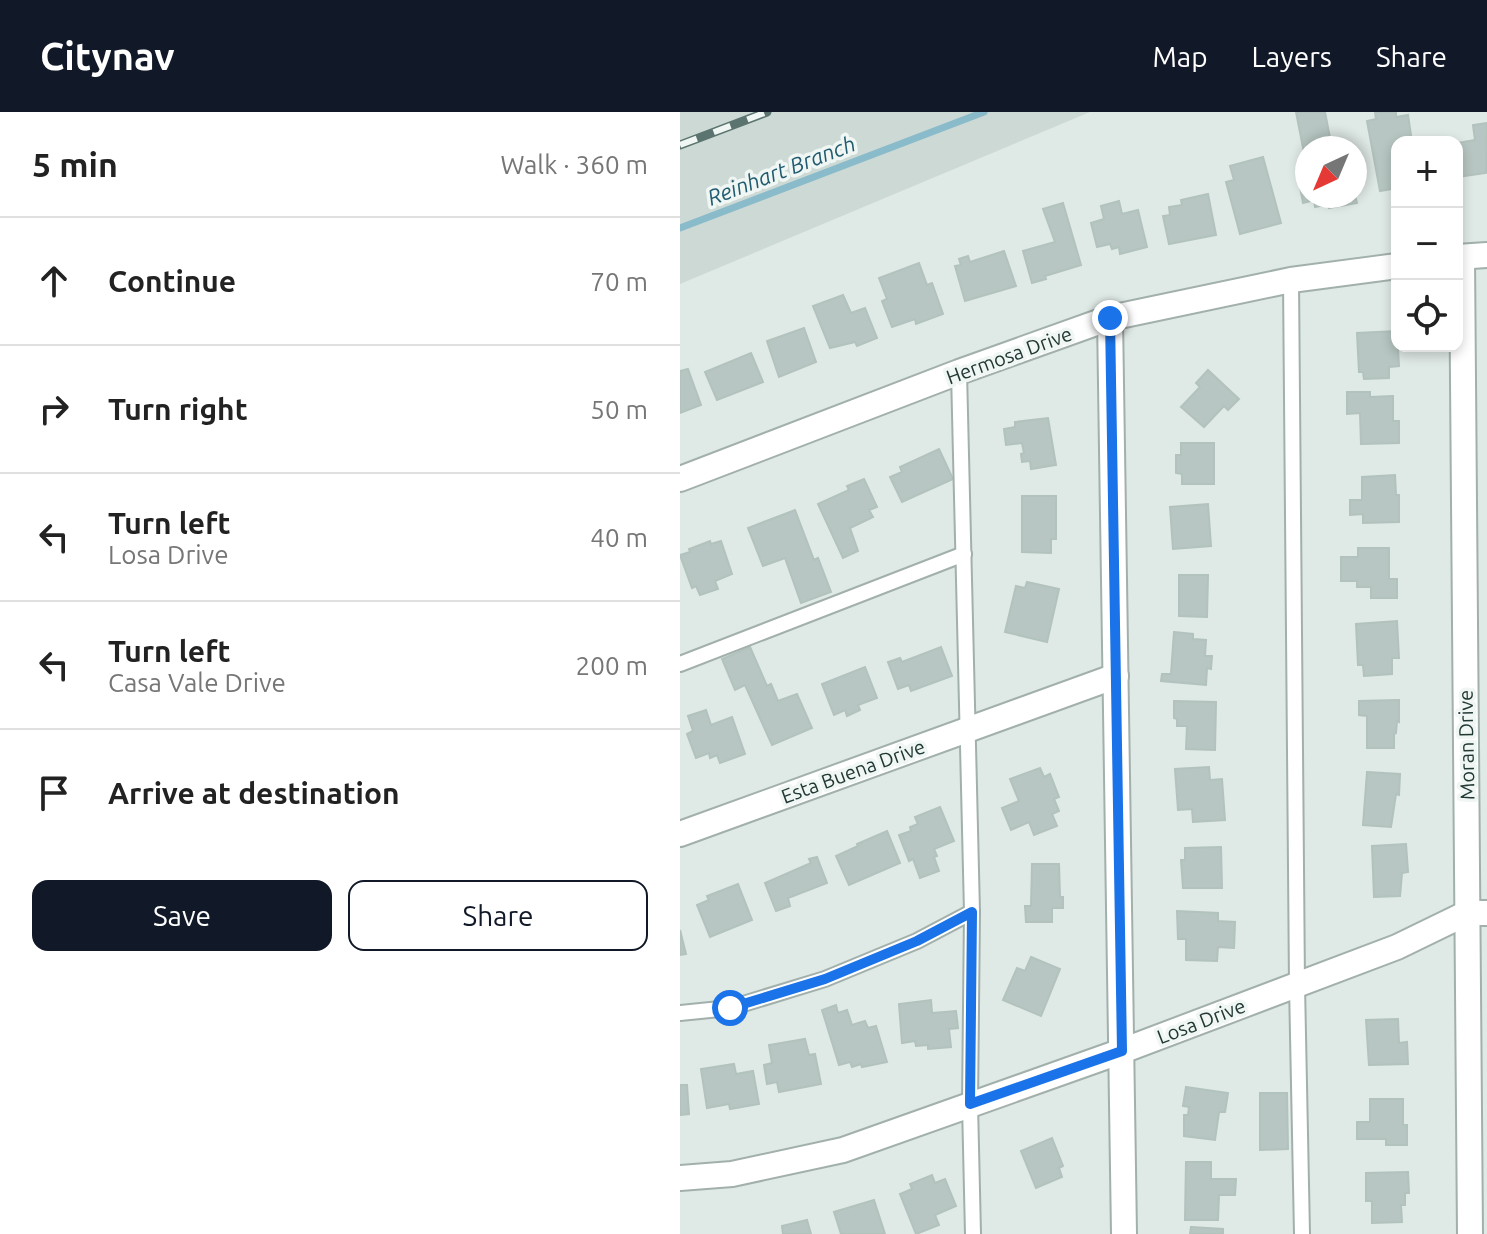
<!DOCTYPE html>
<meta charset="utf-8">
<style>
:root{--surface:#fff;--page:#f6f6f6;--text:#222;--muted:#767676;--line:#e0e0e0;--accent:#111827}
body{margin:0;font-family:Ubuntu,sans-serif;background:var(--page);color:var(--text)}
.controls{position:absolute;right:24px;top:24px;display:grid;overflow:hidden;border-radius:16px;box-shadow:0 4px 12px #0003}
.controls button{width:72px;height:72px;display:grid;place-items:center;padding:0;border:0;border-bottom:2px solid var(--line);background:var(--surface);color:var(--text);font:40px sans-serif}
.compass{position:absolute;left:615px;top:24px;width:72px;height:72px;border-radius:50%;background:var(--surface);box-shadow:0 4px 12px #0003;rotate:224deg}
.stop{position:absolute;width:24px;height:24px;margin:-18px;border:6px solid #1a73e8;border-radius:50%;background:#fff}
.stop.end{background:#1a73e8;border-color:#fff;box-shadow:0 2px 8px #0008}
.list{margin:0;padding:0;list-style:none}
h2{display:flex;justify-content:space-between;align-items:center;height:104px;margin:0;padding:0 32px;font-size:34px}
h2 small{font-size:26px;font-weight:400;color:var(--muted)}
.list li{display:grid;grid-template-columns:52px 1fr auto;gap:24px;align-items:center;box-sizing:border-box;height:128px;padding:0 32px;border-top:2px solid var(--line)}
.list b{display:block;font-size:30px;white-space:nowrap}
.list p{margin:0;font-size:26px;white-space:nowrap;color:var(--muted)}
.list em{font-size:26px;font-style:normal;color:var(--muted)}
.actions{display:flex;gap:16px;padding:24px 32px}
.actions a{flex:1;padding:18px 0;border:2px solid var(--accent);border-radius:16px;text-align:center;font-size:28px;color:var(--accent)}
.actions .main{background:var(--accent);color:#fff}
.icon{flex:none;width:44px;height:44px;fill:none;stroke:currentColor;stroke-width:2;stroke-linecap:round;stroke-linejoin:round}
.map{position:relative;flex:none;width:807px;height:1122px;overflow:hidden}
header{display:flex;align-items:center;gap:48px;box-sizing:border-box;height:112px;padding:0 40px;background:var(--accent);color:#fff}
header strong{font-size:38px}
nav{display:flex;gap:44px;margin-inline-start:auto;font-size:28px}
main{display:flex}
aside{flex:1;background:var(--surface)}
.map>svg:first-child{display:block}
</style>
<header>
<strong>Citynav</strong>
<nav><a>Map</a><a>Layers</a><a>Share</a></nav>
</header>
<main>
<aside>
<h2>5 min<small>Walk · 360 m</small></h2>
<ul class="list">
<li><svg class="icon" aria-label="ahead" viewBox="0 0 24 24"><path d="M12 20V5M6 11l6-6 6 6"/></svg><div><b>Continue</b></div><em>70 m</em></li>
<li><svg class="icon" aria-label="right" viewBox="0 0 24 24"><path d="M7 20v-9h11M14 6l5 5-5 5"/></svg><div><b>Turn right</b></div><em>50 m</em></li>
<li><svg class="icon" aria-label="left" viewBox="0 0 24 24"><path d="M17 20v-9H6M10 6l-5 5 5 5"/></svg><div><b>Turn left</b><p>Losa Drive</p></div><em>40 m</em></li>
<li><svg class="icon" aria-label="left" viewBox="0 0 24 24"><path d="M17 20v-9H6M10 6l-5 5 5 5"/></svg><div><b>Turn left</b><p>Casa Vale Drive</p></div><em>200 m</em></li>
<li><svg class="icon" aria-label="arrive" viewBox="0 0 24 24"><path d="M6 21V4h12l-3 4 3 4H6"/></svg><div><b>Arrive at destination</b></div></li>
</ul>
<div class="actions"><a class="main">Save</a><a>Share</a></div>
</aside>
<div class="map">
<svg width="807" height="1122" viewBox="0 0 807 1122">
<rect width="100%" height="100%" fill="#dfe9e5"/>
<path fill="#cdd9d4" d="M0 0H410L0 172Z"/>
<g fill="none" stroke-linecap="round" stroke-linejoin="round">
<path stroke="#89bbcb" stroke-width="7" d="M0 116 304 0"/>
</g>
<g fill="#b7c6c2" stroke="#b2c2bd" stroke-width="2">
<path d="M616 0H645L652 36H627V56Z"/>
<path d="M695 0H716V5L728 3 732 30H717V76L700 79 687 9 696 7Z"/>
<path d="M807 11 806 61 777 65V31L795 28 793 13Z"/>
<path d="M583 45 601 111 560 122 546 70 554 68 550 54Z"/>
<path d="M627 62V84L675 83 677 91 649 96V92L635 95 634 88 623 91 618 64Z"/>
<path d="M528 82 536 123 489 132 483 104 490 103 489 95 502 93 501 88Z"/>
<path d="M439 89 442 102 458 98 467 135 440 142 439 135 432 137 430 132 417 135 411 111 424 107 421 94Z"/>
<path d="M383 91 401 153 365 164 366 167 352 171 343 139 375 130 363 97Z"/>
<path d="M324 139 336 174 285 189 275 154 281 153 279 147 288 144 290 150Z"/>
<path d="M239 151 247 173 252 171 263 202 236 212 235 207 212 215 202 189 207 187 199 166Z"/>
<path d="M163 183 171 201 185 196 197 226 177 234 175 230 150 236 133 194Z"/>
<path d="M124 216 136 250 99 265 87 229Z"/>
<path d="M717 219 719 254 709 255V266L684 267 683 260H679L677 221Z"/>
<path d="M71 241 83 270 37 288 25 260Z"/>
<path d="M8 257 21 293 0 301V259Z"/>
<path d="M528 258 559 287 548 298 544 294 524 315 501 295 520 275 516 271Z"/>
<path d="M667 280H690V285L713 284V309H719V331L681 332 680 301 667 302Z"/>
<path d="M368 306 376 353 351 357 350 349 342 350 341 342 344 341 342 331 326 333 324 317 335 315V310Z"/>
<path d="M501 331H534V372H502V362L496 361V343H501Z"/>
<path d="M259 337 273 367 222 390 210 365 222 360 220 355Z"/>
<path d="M715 363 716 383H719V410L683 411V402L670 403V388H682V365Z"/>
<path d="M184 367 197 395 189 398 193 405 170 416 178 439 163 446 138 392 169 378 167 374Z"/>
<path d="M342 384H376V427H371V441L342 440Z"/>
<path d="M528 392 531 434 493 437 490 395Z"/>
<path d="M115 398 134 448 138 446 151 480 121 491 105 446 83 454 68 416Z"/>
<path d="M30 429 31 432 41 429 52 462 35 469 38 477 20 483 16 474 12 476 0 443 10 440 9 437Z"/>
<path d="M678 436H709V467H717V486H691V475H677V469H661V445H678Z"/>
<path d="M499 463H528L527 505 499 504Z"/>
<path d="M347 470 379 477 367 530 325 520 336 474 345 476Z"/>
<path d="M717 509 719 546H712V562L684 564 683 553H678L676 512Z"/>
<path d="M494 520 513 522V527L526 528 525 544H532L531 557 527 556 526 573 481 569 482 562H491Z"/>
<path d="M70 535 87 574 91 572 98 589 117 582 132 616 92 633 65 573 55 578 42 547Z"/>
<path d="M261 535 272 564 231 579 229 573 218 577 208 550 220 546 222 550Z"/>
<path d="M185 555 197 586 178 593 180 598 167 604 165 598 154 603 142 572Z"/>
<path d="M719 588V610L717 609 716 621 714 622V636H687V604L679 603V589Z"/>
<path d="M494 589 536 590 535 638 506 637 507 614H497V607L494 606Z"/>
<path d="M26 598 31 613 52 605 65 642 40 651 37 643 30 646 29 641 16 646 7 622 13 619 8 604Z"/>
<path d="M529 655 530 668 542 667 545 708 513 710 512 697 498 698 495 657Z"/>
<path d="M360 656 364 665 370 662 379 685 374 687 379 699 372 702 377 714 354 723 349 710 331 718 322 696 339 689 330 667Z"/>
<path d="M687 660 720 662 719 683 716 682 711 715 683 713Z"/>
<path d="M260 695 274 729 254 737 257 744 254 745 259 759 240 766 233 747 229 749 219 723 231 719 230 715 238 712 235 705Z"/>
<path d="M207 719 220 751 169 773 156 744 178 734 177 732Z"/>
<path d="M726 732 728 760 722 761 720 784 694 785 692 734Z"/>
<path d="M541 735 542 776H503L501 748H505V736Z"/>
<path d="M137 745 147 771 108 786 110 794 96 799 85 771 131 751 129 747Z"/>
<path d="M352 752H379L380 785H383V796H372V810H346L345 794H351Z"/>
<path d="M58 772 72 808 30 825 17 793 29 788 27 784Z"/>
<path d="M497 799 538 801V809L555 810 554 836 538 835 537 849 506 848V827H498Z"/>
<path d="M0 818 6 842 0 843Z"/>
<path d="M351 845 380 857 361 904 323 888 337 856 345 859Z"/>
<path d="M251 888 252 901 276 899 278 916 269 917 271 935 248 937V933L236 934 235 929 222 931 219 892Z"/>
<path d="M156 893 158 901 167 898 172 913 185 909 188 916 196 914 207 950 182 955 181 952 172 955 170 950 159 953 142 898Z"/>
<path d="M718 907 719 931 727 930 728 952 689 953 686 908Z"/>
<path d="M125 927 129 943 135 942 141 972 99 980 97 970 87 972 84 953 92 951 89 933Z"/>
<path d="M54 952 56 962 73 959 79 992 50 997 49 992 27 996 21 957Z"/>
<path d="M0 973H7L9 1002 0 1003Z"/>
<path d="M506 975 548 981 545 1000H539L535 1028 504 1024V1003H508L509 995 503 994Z"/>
<path d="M580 981H607L608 1037 580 1038Z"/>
<path d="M690 987H723V1013H727V1033H706V1027H677V1010H690Z"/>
<path d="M372 1026 383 1054 379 1056 382 1065 356 1076 341 1039Z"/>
<path d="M506 1050H531V1067H556L555 1083H539L538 1108H505Z"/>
<path d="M728 1060 729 1081H725V1093H721L722 1110 692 1111V1089H686V1061Z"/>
<path d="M252 1063 255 1071 265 1067 276 1094 255 1103 259 1113 236 1122 220 1082 232 1077 230 1072Z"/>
<path d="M194 1088 205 1122H161L154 1100Z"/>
<path d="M127 1108 131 1122H103L102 1114Z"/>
<path d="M511 1115 543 1117V1122H510Z"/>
</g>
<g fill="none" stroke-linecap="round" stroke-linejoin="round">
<defs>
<g id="lane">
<path d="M611 168 617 873 622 1122"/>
<path d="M279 260 292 800 290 992 293 1122"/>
<path d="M0 552 284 442"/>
<path d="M0 901 50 896 145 867 237 829 292 800"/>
</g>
<g id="street">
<path d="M777 145 807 143"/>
<path d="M782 145 790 1122"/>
<path d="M430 206 444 1122"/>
<path d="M0 367 279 260 430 206 611 168 717 154"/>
<path d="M0 722 436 564"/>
<path d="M0 1066 52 1062 163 1038 442 939 717 835 787 801H807"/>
</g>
</defs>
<use href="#lane" stroke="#a2b0ac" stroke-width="18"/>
<use href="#street" stroke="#a2b0ac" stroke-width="28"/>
<use href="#lane" stroke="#fff" stroke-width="14"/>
<use href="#street" stroke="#fff" stroke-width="24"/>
<defs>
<path id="rail" d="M0 33 87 0"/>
</defs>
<use href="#rail" stroke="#5b746f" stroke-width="9"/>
<use href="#rail" stroke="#eff6f3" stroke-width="6" stroke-dasharray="18" stroke-linecap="butt"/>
</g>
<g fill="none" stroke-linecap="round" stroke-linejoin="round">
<path stroke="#1a73e8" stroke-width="10" d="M50 896 145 867 237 829 292 800 290 992 442 939 430 206"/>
</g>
<g text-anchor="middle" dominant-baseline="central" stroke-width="7" stroke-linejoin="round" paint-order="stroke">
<g font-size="20" fill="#213834" stroke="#eff6f3">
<text transform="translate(329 243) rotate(-20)">Hermosa Drive</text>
<text transform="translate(786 633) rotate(-91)">Moran Drive</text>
<text transform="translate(173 659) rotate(-20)">Esta Buena Drive</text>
<text transform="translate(521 909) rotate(-21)">Losa Drive</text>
</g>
<g font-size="22" font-style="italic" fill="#205b6f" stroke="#eff6f3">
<text transform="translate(101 58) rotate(-21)">Reinhart Branch</text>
</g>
</g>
</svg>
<div class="controls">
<button>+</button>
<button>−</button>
<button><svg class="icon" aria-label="locate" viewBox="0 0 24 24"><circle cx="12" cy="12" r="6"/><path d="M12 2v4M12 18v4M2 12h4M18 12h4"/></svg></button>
</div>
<svg class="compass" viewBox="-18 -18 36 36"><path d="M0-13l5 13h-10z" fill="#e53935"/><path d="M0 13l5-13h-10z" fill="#767676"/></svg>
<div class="stop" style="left:50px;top:896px"></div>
<div class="stop end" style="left:430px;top:206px"></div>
</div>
</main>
